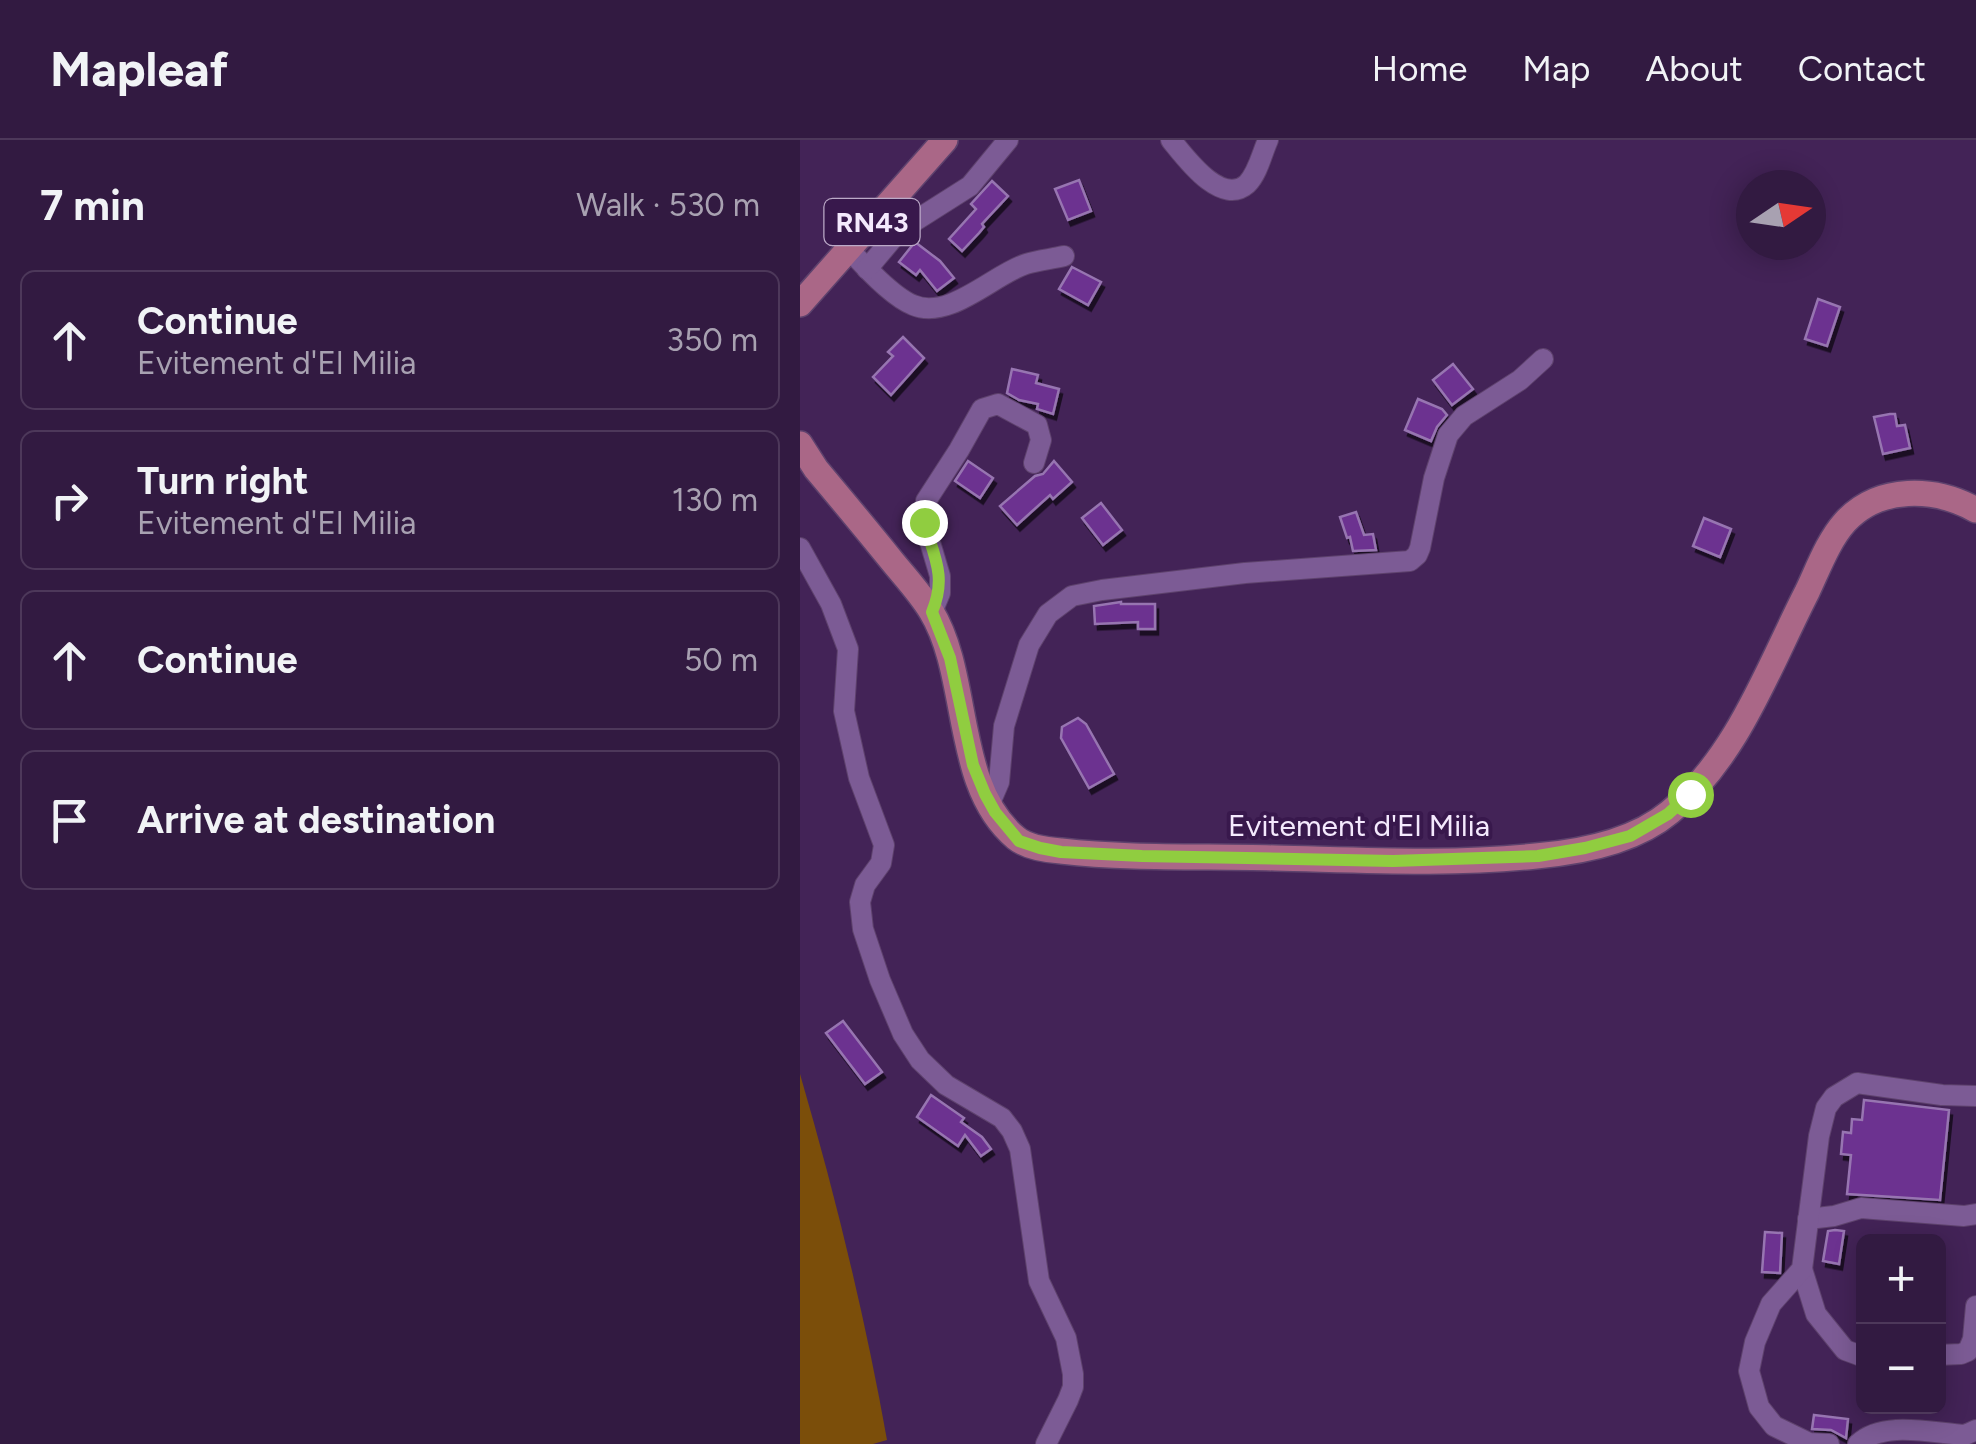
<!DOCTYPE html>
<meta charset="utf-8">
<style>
:root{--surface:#321a41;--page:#3d274c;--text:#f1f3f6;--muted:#a8a1b1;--line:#4d385a}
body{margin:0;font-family:Figtree,sans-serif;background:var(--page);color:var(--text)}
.controls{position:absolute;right:30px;bottom:30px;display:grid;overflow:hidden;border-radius:15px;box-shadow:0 5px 25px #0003}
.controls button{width:90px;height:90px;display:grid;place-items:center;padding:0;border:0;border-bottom:2px solid var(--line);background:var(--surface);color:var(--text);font:50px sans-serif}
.compass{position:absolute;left:936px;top:30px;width:90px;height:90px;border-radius:50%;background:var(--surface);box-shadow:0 5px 25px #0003;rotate:77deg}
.stop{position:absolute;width:30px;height:30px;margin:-22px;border:8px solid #90cd40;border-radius:50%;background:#fff}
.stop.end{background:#90cd40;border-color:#fff;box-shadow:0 2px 10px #0008}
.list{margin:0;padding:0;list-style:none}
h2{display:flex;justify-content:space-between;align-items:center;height:130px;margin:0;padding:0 40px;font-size:42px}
h2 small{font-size:32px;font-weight:400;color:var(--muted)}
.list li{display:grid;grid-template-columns:65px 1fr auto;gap:30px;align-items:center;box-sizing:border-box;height:140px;margin:0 20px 20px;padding:0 20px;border:2px solid var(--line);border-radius:15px}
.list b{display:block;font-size:38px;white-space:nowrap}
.list p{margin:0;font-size:32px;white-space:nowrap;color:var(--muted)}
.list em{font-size:32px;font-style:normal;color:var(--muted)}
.icon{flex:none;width:55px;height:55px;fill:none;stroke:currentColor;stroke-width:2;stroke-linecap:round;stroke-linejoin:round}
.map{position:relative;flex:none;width:1176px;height:1304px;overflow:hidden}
header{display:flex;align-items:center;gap:60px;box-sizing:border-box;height:140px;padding:0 50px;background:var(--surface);border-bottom:2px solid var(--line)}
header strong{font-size:48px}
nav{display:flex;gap:55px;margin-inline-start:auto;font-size:35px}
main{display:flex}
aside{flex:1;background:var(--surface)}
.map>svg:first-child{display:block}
</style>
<header>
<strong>Mapleaf</strong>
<nav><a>Home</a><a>Map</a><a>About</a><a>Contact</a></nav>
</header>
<main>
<aside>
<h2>7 min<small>Walk · 530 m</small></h2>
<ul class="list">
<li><svg class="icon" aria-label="ahead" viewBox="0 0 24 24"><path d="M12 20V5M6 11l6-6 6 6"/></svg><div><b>Continue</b><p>Evitement d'El Milia</p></div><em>350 m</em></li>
<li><svg class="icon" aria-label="right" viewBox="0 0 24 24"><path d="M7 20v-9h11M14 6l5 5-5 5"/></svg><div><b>Turn right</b><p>Evitement d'El Milia</p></div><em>130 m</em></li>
<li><svg class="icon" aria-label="ahead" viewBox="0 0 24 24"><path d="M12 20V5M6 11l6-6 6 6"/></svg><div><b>Continue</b></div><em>50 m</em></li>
<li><svg class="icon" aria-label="arrive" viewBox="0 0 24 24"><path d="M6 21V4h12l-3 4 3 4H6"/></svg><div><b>Arrive at destination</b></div></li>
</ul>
</aside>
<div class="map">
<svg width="1176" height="1304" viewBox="0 0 1176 1304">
<defs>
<filter id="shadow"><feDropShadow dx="3" dy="5.5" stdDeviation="0" flood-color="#0009"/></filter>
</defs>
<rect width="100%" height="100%" fill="#432357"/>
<path fill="#7b4e0a" d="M0 934C35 1054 65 1176 87 1300L73 1304H0Z"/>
<g fill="#6c3090" stroke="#9775b1" stroke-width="2.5" filter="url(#shadow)">
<path d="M279 40 291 71 268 80 255 49Z"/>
<path d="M192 41 208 56 182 84 184 87 179 93 162 111 149 99 176 69 171 64Z"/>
<path d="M115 102 140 121 154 138 137 151 120 130 116 135 99 122Z"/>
<path d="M272 127 301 142 288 165 259 149Z"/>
<path d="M1018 159 1040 167 1027 206 1005 199Z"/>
<path d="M103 197 124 218 91 255 73 237 93 216 88 212Z"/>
<path d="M653 224 673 249 652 265 633 240Z"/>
<path d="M212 229 238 235 236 243 259 249 253 274 237 269 238 264 219 260 207 253Z"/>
<path d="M618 259 642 269 647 275 637 287 631 301 605 290Z"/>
<path d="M1090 274H1095L1097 286 1105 285 1110 308 1083 314 1074 277Z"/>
<path d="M168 321 193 338 180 358 155 341Z"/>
<path d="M254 321 272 342 253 359 250 355 217 385 200 366 235 336 243 334Z"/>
<path d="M301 363 322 390 303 405 282 378Z"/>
<path d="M556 372 564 395 573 394 576 410 553 411 550 397 547 398 540 377Z"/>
<path d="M904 378 931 389 920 417 893 406Z"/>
<path d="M321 462V464H355V489H338V482L295 484 294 466Z"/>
<path d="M278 578 286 584 314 634 289 648 261 598 262 587Z"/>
<path d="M43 881 82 932 65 944 26 893Z"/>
<path d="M131 955 164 978 161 982 182 997 191 1009 181 1016 165 995 158 1006 117 977Z"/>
<path d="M1064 960 1149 970 1140 1060 1047 1054 1051 1015 1041 1014 1043 992 1051 993 1052 979 1062 980Z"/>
<path d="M1035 1090 1044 1091 1039 1124 1023 1121 1028 1091Z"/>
<path d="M965 1092 982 1093 980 1133 962 1132Z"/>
<path d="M1014 1275 1048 1279 1046 1298 1031 1290 1012 1289Z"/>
</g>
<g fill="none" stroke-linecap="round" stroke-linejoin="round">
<defs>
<g id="minor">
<path d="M371 0C385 17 421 67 447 44 458 33 462 13 468 0"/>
<path d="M49 109C63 125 93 157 113 165 149 181 194 134 226 124 238 120 252 119 264 116"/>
<path d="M67 129 99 91 170 46 208 0"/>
<path d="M0 408 31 464 48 509 44 571 59 638 84 705 81 723 65 745 60 762 63 789 80 840 103 894 120 920 146 945 202 978 212 991 220 1009 239 1141 266 1198 273 1234V1247L268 1260 246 1304"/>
<path d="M132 472 140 453V436L124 382 126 361 159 310 182 269 198 264 237 285 241 300 234 323"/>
<path d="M190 663 199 642 204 586 229 505 248 474 272 456 302 450 445 433 610 421 617 415 620 408 634 338 648 295 664 276 720 240 743 219"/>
<path d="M1008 1079 1034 1076 1061 1068 1164 1076 1176 1074"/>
<path d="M1002 1129 1016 1174 1045 1210 1064 1217"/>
<path d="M1138 1215 1161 1214 1168 1211 1173 1199 1176 1166"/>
<path d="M1029 1304 1009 1303 974 1286 959 1267 949 1231 955 1202 971 1164 1002 1129 1019 996 1026 968 1034 957 1057 943 1142 955 1176 956"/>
<path d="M1058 1304C1083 1280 1132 1293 1165 1295L1176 1290"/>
</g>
<g id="major">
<path d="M0 164 145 0"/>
<path d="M0 304 16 329C42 360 67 390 92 421 105 437 120 453 131 471 171 536 153 646 216 698 227 707 247 710 261 711 331 719 404 716 475 718 562 720 650 725 736 716 782 712 834 702 870 672 938 616 968 528 1007 452 1018 429 1028 401 1045 382 1079 345 1135 347 1176 370"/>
</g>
</defs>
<use href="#minor" stroke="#5e426d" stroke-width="22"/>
<use href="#major" stroke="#5e426d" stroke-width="28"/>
<use href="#minor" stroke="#7c5b95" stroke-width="20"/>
<use href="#major" stroke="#aa6787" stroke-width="25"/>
</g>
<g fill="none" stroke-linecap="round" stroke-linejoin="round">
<path stroke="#90cd40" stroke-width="12" d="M124 382C134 416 147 437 132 472L150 518 173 625 185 654 195 672 219 701 240 708 261 712 342 716 593 721 738 716 785 708 830 696 868 674 890 654"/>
</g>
<g text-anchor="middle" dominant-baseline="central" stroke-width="8" stroke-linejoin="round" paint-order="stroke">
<rect fill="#38184c" stroke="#bcaac8" stroke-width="2.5" x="24.5" y="59" width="95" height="46" rx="8"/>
<g font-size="28" font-weight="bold" fill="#f4e9fd">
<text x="72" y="82">RN43</text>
</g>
<g font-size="30" fill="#f4e9fd" stroke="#38184c">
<text x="559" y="685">Evitement d'El Milia</text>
</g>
</g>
</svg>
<div class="controls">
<button>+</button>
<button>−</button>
</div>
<svg class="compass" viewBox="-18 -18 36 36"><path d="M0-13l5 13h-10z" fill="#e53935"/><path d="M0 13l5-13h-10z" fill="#a8a1b1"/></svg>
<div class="stop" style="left:890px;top:654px"></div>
<div class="stop end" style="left:124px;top:382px"></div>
</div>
</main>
